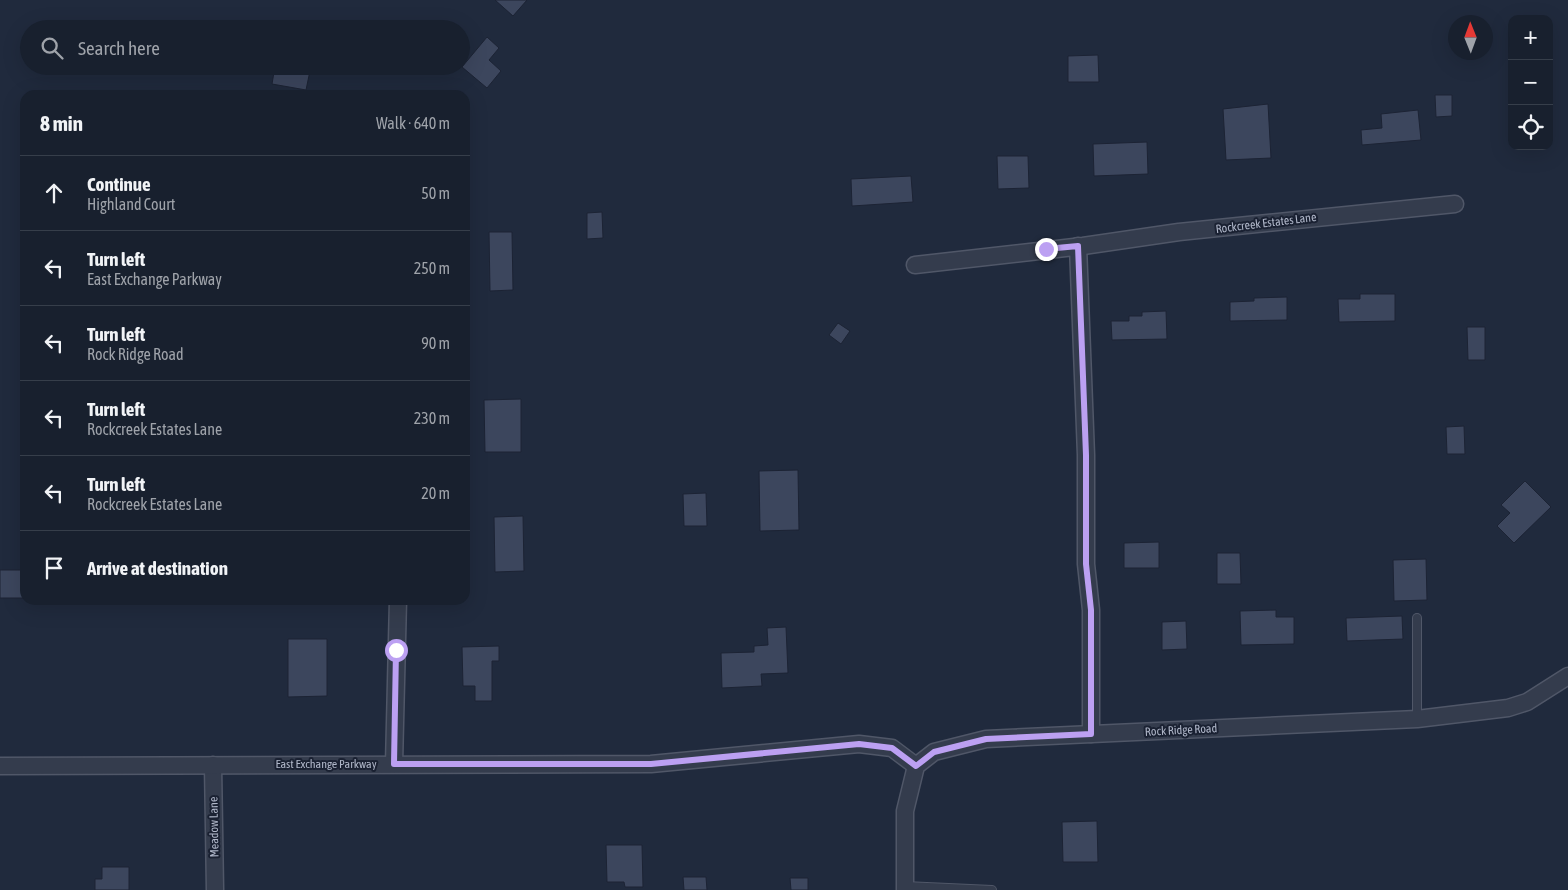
<!DOCTYPE html>
<meta charset="utf-8">
<style>
:root{--surface:#18202e;--page:#212836;--text:#f1f3f6;--muted:#9fa3aa;--line:#363e4a}
body{margin:0;font-family:"Asap Condensed",sans-serif;background:var(--page);color:var(--text)}
.controls{position:absolute;right:15px;top:15px;display:grid;overflow:hidden;border-radius:10px;box-shadow:0 5px 20px #0002}
.controls button{width:45px;height:45px;display:grid;place-items:center;padding:0;border:0;border-bottom:1px solid var(--line);background:var(--surface);color:var(--text);font:25px sans-serif}
.compass{position:absolute;left:1448px;top:15px;width:45px;height:45px;border-radius:50%;background:var(--surface);box-shadow:0 5px 20px #0002;rotate:359deg}
.stop{position:absolute;width:15px;height:15px;margin:-11px;border:4px solid #bca0f2;border-radius:50%;background:#fff}
.stop.end{background:#bca0f2;border-color:#fff;box-shadow:0 1px 5px #0008}
.list{margin:0;padding:0;list-style:none}
h2{display:flex;justify-content:space-between;align-items:center;height:65px;margin:0;padding:0 20px;font-size:21px}
h2 small{font-size:16px;font-weight:400;color:var(--muted)}
.list li{display:grid;grid-template-columns:32px 1fr auto;gap:15px;align-items:center;box-sizing:border-box;height:75px;padding:0 20px;border-top:1px solid var(--line)}
.list b{display:block;font-size:19px;white-space:nowrap}
.list p{margin:0;font-size:16px;white-space:nowrap;color:var(--muted)}
.list em{font-size:16px;font-style:normal;color:var(--muted)}
.icon{flex:none;width:28px;height:28px;fill:none;stroke:currentColor;stroke-width:2;stroke-linecap:round;stroke-linejoin:round}
.map{position:relative;flex:none;width:1568px;height:890px;overflow:hidden}
.search{position:absolute;background:var(--surface);box-shadow:0 5px 20px #0002;left:20px;top:20px;width:450px;height:55px;display:flex;align-items:center;gap:12px;box-sizing:border-box;padding:0 18px;border-radius:28px;color:var(--muted);font-size:19px}
.panel{position:absolute;background:var(--surface);box-shadow:0 5px 20px #0002;left:20px;top:90px;width:450px;height:515px;border-radius:15px}
.map>svg:first-child{display:block}
</style>
<div class="map">
<svg width="1568" height="890" viewBox="0 0 1568 890">
<rect width="100%" height="100%" fill="#202a3d"/>
<g fill="#3c465d" stroke="#1c2334">
<path d="M495 0H527L513 16Z"/>
<path d="M487 37 499 48 489 60 501 71 487 88 462 67Z"/>
<path d="M1098 55 1099 82H1068V56Z"/>
<path d="M275 66H311L306 90 272 84Z"/>
<path d="M1435 95H1452V116L1436 117Z"/>
<path d="M1268 104 1271 158 1226 160 1223 109Z"/>
<path d="M1418 110 1421 140 1362 145 1361 130 1382 128 1381 114Z"/>
<path d="M1147 142 1148 174 1094 176 1093 144Z"/>
<path d="M997 156H1028L1029 188 998 189Z"/>
<path d="M911 176 913 202 852 206 851 179Z"/>
<path d="M602 212 603 238 587 239V213Z"/>
<path d="M489 232H512L513 290 490 291Z"/>
<path d="M1360 294H1395V321L1339 322 1338 299H1360Z"/>
<path d="M1287 297V320L1230 321V302L1254 301V298Z"/>
<path d="M1166 311 1167 339 1112 340 1111 321H1129V316H1142V312Z"/>
<path d="M838 323 850 331 841 344 829 335Z"/>
<path d="M1467 327H1485V360H1468Z"/>
<path d="M521 399V452H485L484 400Z"/>
<path d="M1464 426 1465 454H1447L1446 427Z"/>
<path d="M798 470 799 530 760 531 759 471Z"/>
<path d="M1525 481 1551 507 1514 543 1497 526 1510 513 1501 505Z"/>
<path d="M706 493 707 526H684L683 494Z"/>
<path d="M523 516 524 571 495 572 494 517Z"/>
<path d="M1159 542V568H1124V543Z"/>
<path d="M1217 553H1240L1241 584H1217Z"/>
<path d="M1426 559 1427 600 1394 601 1393 560Z"/>
<rect x="0" y="570" width="25" height="28"/>
<path d="M1276 610V617H1294V644L1241 645 1240 611Z"/>
<path d="M1402 616 1403 639 1347 641 1346 618Z"/>
<path d="M1186 621 1187 649 1162 650V622Z"/>
<path d="M786 627 788 673 761 674 762 686 722 688 721 653 754 652V646L768 645 767 628Z"/>
<path d="M288 639H327V696L288 697Z"/>
<path d="M499 646V661H492V701H475V686H463L462 647Z"/>
<path d="M1097 821 1098 862H1063L1062 822Z"/>
<path d="M606 845H642L643 887H625L624 882H607Z"/>
<path d="M102 867H129V890H95V879H102Z"/>
<path d="M683 877H706L707 890H684Z"/>
<path d="M790 878H808V890H791Z"/>
</g>
<g fill="none" stroke-linecap="round" stroke-linejoin="round">
<defs>
<g id="lane">
<path d="M1417 618V719"/>
<path d="M905 886 992 890"/>
</g>
<g id="street">
<path d="M1078 246 1086 455V564L1091 610V734"/>
<path d="M915 265 1083 246 1179 232 1455 204"/>
<path d="M394 764 398 600"/>
<path d="M213 765 215 890"/>
<path d="M0 766 651 764 859 744 892 748 916 766"/>
<path d="M905 890V811L916 766 934 752 986 739 1417 719 1508 708 1527 702 1568 676"/>
</g>
</defs>
<use href="#lane" stroke="#505768" stroke-width="10"/>
<use href="#street" stroke="#505768" stroke-width="19"/>
<use href="#lane" stroke="#343c4d" stroke-width="8"/>
<use href="#street" stroke="#343c4d" stroke-width="16"/>
</g>
<g fill="none" stroke-linecap="round" stroke-linejoin="round">
<path stroke="#bca0f2" stroke-width="6" d="M396 650 394 764H651L859 744 892 748 916 766 934 752 986 739 1091 734V610L1086 564V455L1078 246 1046 249"/>
</g>
<g text-anchor="middle" dominant-baseline="central" stroke-width="4" stroke-linejoin="round" paint-order="stroke">
<g font-size="12" fill="#b0b7c9" stroke="#1a2132">
<text transform="translate(1266 223) rotate(-7)">Rockcreek Estates Lane</text>
<text transform="translate(1181 730) rotate(-3)">Rock Ridge Road</text>
<text x="326" y="764">East Exchange Parkway</text>
<text transform="translate(214 827) rotate(-91)">Meadow Lane</text>
</g>
</g>
</svg>
<div class="controls">
<button>+</button>
<button>−</button>
<button><svg class="icon" aria-label="locate" viewBox="0 0 24 24"><circle cx="12" cy="12" r="6"/><path d="M12 2v4M12 18v4M2 12h4M18 12h4"/></svg></button>
</div>
<svg class="compass" viewBox="-18 -18 36 36"><path d="M0-13l5 13h-10z" fill="#e53935"/><path d="M0 13l5-13h-10z" fill="#9fa3aa"/></svg>
<div class="stop" style="left:396px;top:650px"></div>
<div class="stop end" style="left:1046px;top:249px"></div>
<div class="search"><svg class="icon" aria-label="search" viewBox="0 0 24 24"><circle cx="10" cy="10" r="6"/><path d="M15 15l6 6"/></svg>Search here</div>
<section class="panel">
<h2>8 min<small>Walk · 640 m</small></h2>
<ul class="list">
<li><svg class="icon" aria-label="ahead" viewBox="0 0 24 24"><path d="M12 20V5M6 11l6-6 6 6"/></svg><div><b>Continue</b><p>Highland Court</p></div><em>50 m</em></li>
<li><svg class="icon" aria-label="left" viewBox="0 0 24 24"><path d="M17 20v-9H6M10 6l-5 5 5 5"/></svg><div><b>Turn left</b><p>East Exchange Parkway</p></div><em>250 m</em></li>
<li><svg class="icon" aria-label="left" viewBox="0 0 24 24"><path d="M17 20v-9H6M10 6l-5 5 5 5"/></svg><div><b>Turn left</b><p>Rock Ridge Road</p></div><em>90 m</em></li>
<li><svg class="icon" aria-label="left" viewBox="0 0 24 24"><path d="M17 20v-9H6M10 6l-5 5 5 5"/></svg><div><b>Turn left</b><p>Rockcreek Estates Lane</p></div><em>230 m</em></li>
<li><svg class="icon" aria-label="left" viewBox="0 0 24 24"><path d="M17 20v-9H6M10 6l-5 5 5 5"/></svg><div><b>Turn left</b><p>Rockcreek Estates Lane</p></div><em>20 m</em></li>
<li><svg class="icon" aria-label="arrive" viewBox="0 0 24 24"><path d="M6 21V4h12l-3 4 3 4H6"/></svg><div><b>Arrive at destination</b></div></li>
</ul>
</section>
</div>
